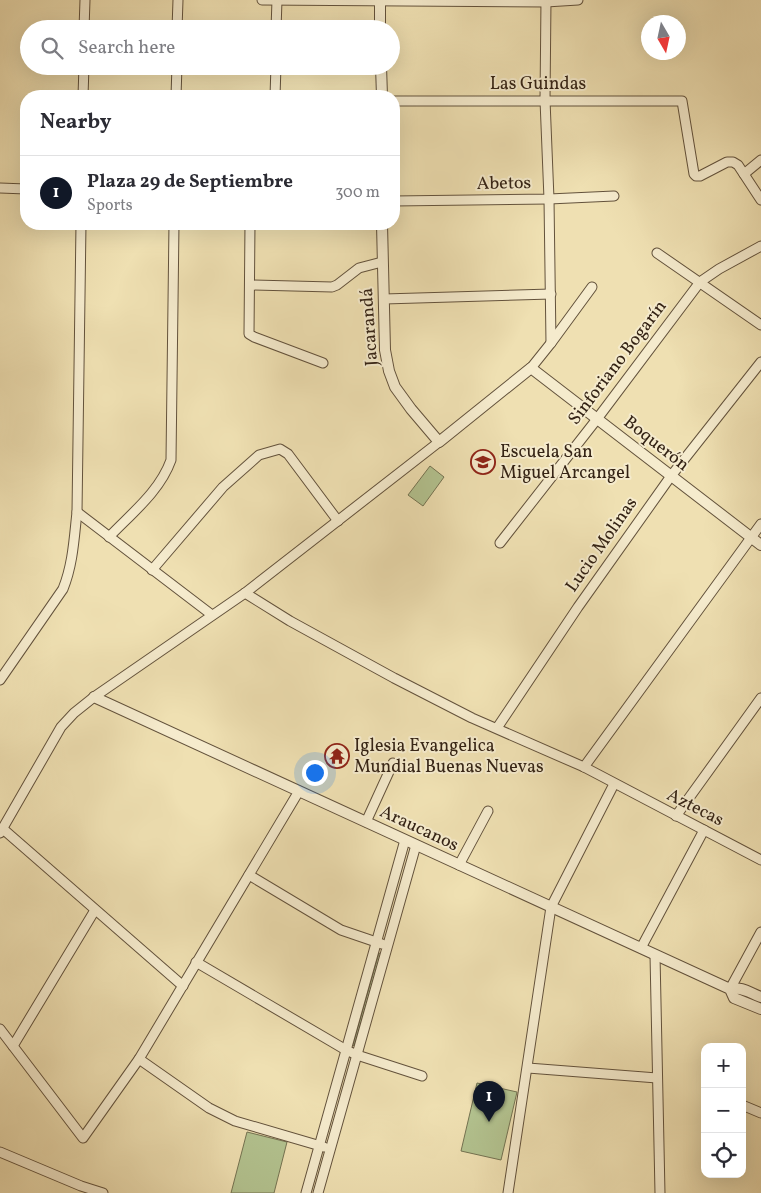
<!DOCTYPE html>
<meta charset="utf-8">
<style>
:root{--surface:#fff;--page:#f7f7f7;--text:#2b2b33;--muted:#7c7c81;--line:#e1e1e2;--accent:#111827}
body{margin:0;font-family:Vollkorn,serif;background:var(--page);color:var(--text)}
.controls{position:absolute;right:15px;bottom:15px;display:grid;overflow:hidden;border-radius:10px;box-shadow:0 5px 20px #0002}
.controls button{width:45px;height:45px;display:grid;place-items:center;padding:0;border:0;border-bottom:1px solid var(--line);background:var(--surface);color:var(--text);font:25px sans-serif}
.compass{position:absolute;left:641px;top:15px;width:45px;height:45px;border-radius:50%;background:var(--surface);box-shadow:0 5px 20px #0002;rotate:171deg}
.you{position:absolute;left:314px;top:772px;width:18px;height:18px;margin:-12px;border:4px solid #fff;border-radius:50%;background:#1a73e8;box-shadow:0 0 0 8px #1a73e833}
.badge{display:grid;place-items:center;width:32px;height:32px;border-radius:50%;background:var(--accent);color:#fff;font-size:16px;font-weight:700}
.pin{position:absolute;translate:-50% -41px;filter:drop-shadow(0 1px 2px #0008)}
.pin::after{content:'';position:absolute;top:26px;width:18px;height:15px;background:inherit;clip-path:polygon(0 0,100% 0,50% 100%)}
.list{margin:0;padding:0;list-style:none}
h2{display:flex;justify-content:space-between;align-items:center;height:65px;margin:0;padding:0 20px;font-size:21px}
h2 small{font-size:16px;font-weight:400;color:var(--muted)}
.list li{display:grid;grid-template-columns:32px 1fr auto;gap:15px;align-items:center;box-sizing:border-box;height:75px;padding:0 20px;border-top:1px solid var(--line)}
.list b{display:block;font-size:19px;white-space:nowrap}
.list p{margin:0;font-size:16px;white-space:nowrap;color:var(--muted)}
.list em{font-size:16px;font-style:normal;color:var(--muted)}
.icon{flex:none;width:28px;height:28px;fill:none;stroke:currentColor;stroke-width:2;stroke-linecap:round;stroke-linejoin:round}
.map{position:relative;flex:none;width:761px;height:1193px;overflow:hidden}
.search{position:absolute;background:var(--surface);box-shadow:0 5px 20px #0002;left:20px;top:20px;width:380px;height:55px;display:flex;align-items:center;gap:12px;box-sizing:border-box;padding:0 18px;border-radius:28px;color:var(--muted);font-size:19px}
.panel{position:absolute;background:var(--surface);box-shadow:0 5px 20px #0002;left:20px;top:90px;width:380px;height:140px;border-radius:20px}
.map>svg:first-child{display:block}
</style>
<div class="map">
<svg width="761" height="1193" viewBox="0 0 761 1193">
<rect width="100%" height="100%" fill="#efe0b2"/>
<filter id="stains"><feTurbulence type="fractalNoise" baseFrequency=".004" numOctaves="4"/><feColorMatrix values="0 0 0 0 .2 0 0 0 0 .09 0 0 0 0 .02 0 0 0 .5 -.17"/></filter>
<radialGradient id="worn" r=".72"><stop offset=".6" stop-color="#630" stop-opacity="0"/><stop offset="1" stop-color="#630" stop-opacity=".3"/></radialGradient>
<g fill="#b3c390" stroke="#747352">
<path d="M430 466 444 477 423 506 408 495Z"/>
<path d="M379 953 381 954 354 1046 353 1045Z"/>
<path d="M477 1083 517 1092 501 1160 461 1151Z"/>
<path d="M247 1132 287 1142 274 1193H231Z"/>
</g>
<g fill="none" stroke-linecap="round" stroke-linejoin="round">
<defs>
<g id="minor">
<path d="M262 0 546 2 578 0"/>
<path d="M546 0 545 100 549 199 551 343"/>
<path d="M84 29 85 0"/>
<path d="M177 29 178 0"/>
<path d="M276 29 277 0"/>
<path d="M83 96 84 66"/>
<path d="M176 96 177 66"/>
<path d="M275 96 276 66"/>
<path d="M394 101H682L694 174 696 176H700L727 162H733L738 165 761 200"/>
<path d="M744 174 761 160"/>
<path d="M0 188 26 189"/>
<path d="M394 201 549 199 614 196"/>
<path d="M250 224 249 334 254 337 323 363"/>
<path d="M657 253 761 325"/>
<path d="M250 285 332 287 337 285 359 268 382 262"/>
<path d="M384 299 551 294"/>
<path d="M531 368 551 343 592 287"/>
<path d="M77 512 212 615"/>
<path d="M109 537C132 513 160 491 171 460L174 224"/>
<path d="M500 543 597 419 700 282 719 269 761 246"/>
<path d="M152 570 223 487 259 455 280 449 288 454 338 521"/>
<path d="M245 593 290 621 394 678 472 718 584 767 761 860"/>
<path d="M0 680 63 589C73 564 74 539 77 512L81 224"/>
<path d="M497 728 578 607 671 476 761 362"/>
<path d="M584 767 761 524"/>
<path d="M676 816 761 698"/>
<path d="M366 822 393 763"/>
<path d="M3 829 183 986"/>
<path d="M0 833 61 727 74 713 94 697 245 593 439 442"/>
<path d="M459 865 488 811"/>
<path d="M249 875 341 930 382 944"/>
<path d="M641 948 704 830"/>
<path d="M655 955 660 1193"/>
<path d="M196 962 346 1050 357 1055 422 1076"/>
<path d="M730 989 761 932"/>
<path d="M0 1029 83 1138 139 1059 299 791"/>
<path d="M13 1046 95 910"/>
<path d="M139 1059 209 1108 235 1121 324 1147"/>
<path d="M528 1068 657 1078"/>
<path d="M742 1105 761 1113"/>
<path d="M0 1152 81 1186 103 1193"/>
<path d="M306 1193 405 840"/>
<path d="M318 1193 416 845"/>
<path d="M508 1193 551 907 614 784"/>
</g>
<g id="tertiary">
<path d="M380 0V29"/>
<path d="M381 66 382 96"/>
<path d="M382 224 385 350 389 371 395 387 411 409 439 442 531 368 761 545"/>
<path d="M94 697 730 989 734 998 761 1009"/>
<path d="M731 990C740 985 752 994 761 997"/>
</g>
</defs>
<use href="#minor" stroke="#63523c" stroke-width="11"/>
<use href="#tertiary" stroke="#63523c" stroke-width="12"/>
<use href="#minor" stroke="#f5ebcd" stroke-width="9"/>
<use href="#tertiary" stroke="#f5ebcd" stroke-width="10"/>
</g>
<defs>
<symbol id="school-ring" viewBox="-11 -11 22 22"><circle r="9.5" fill="#f5ebcd" stroke="#8f2418" stroke-width="1.5"/><path d="M0-5L7-2L0 1L-7-2ZM-4 1L0 2.5L4 1V4Q0 6-4 4Z" fill="#8f2418"/></symbol>
<symbol id="temple-ring" viewBox="-11 -11 22 22"><circle r="9.5" fill="#f5ebcd" stroke="#8f2418" stroke-width="1.5"/><path d="M0-6L5-2H3V0L6.5 2.5H4V6H1.5V3h-3V6H-4V2.5H-6.5L-3 0V-2H-5Z" fill="#8f2418"/></symbol>
</defs>
<g fill-rule="evenodd">
<use href="#school-ring" x="469" y="448" width="28" height="28"/>
<use href="#temple-ring" x="323" y="742" width="28" height="28"/>
</g>
<g text-anchor="middle" dominant-baseline="central" stroke-width="4" stroke-linejoin="round" paint-order="stroke">
<g font-size="18" fill="#342315" stroke="#f5ebcd">
<text x="538" y="84">Las Guindas</text>
<text transform="translate(504 184) rotate(-1)">Abetos</text>
<text transform="translate(370 327) rotate(-94)">Jacarandá</text>
<text transform="translate(618 363) rotate(-53)">Sinforiano Bogarín</text>
<text transform="translate(656 444) rotate(38)">Boquerón</text>
<text transform="translate(602 545) rotate(-55)">Lucio Molinas</text>
<text transform="translate(695 808) rotate(27)">Aztecas</text>
<text transform="translate(419 829) rotate(25)">Araucanos</text>
</g>
<g font-size="18" fill="#342315" stroke="#f5ebcd" text-anchor="start">
<text x="500" y="452">Escuela San<tspan x="500" dy="21">Miguel Arcangel</tspan></text>
<text x="354" y="746">Iglesia Evangelica<tspan x="354" dy="21">Mundial Buenas Nuevas</tspan></text>
</g>
</g>
<rect width="100%" height="100%" filter="url(#stains)"/>
<rect width="100%" height="100%" fill="url(#worn)"/>
</svg>
<div class="controls">
<button>+</button>
<button>−</button>
<button><svg class="icon" aria-label="locate" viewBox="0 0 24 24"><circle cx="12" cy="12" r="6"/><path d="M12 2v4M12 18v4M2 12h4M18 12h4"/></svg></button>
</div>
<svg class="compass" viewBox="-18 -18 36 36"><path d="M0-13l5 13h-10z" fill="#e53935"/><path d="M0 13l5-13h-10z" fill="#7c7c81"/></svg>
<div class="you"></div>
<div class="pin badge" style="left:489px;top:1122px">1</div>
<div class="search"><svg class="icon" aria-label="search" viewBox="0 0 24 24"><circle cx="10" cy="10" r="6"/><path d="M15 15l6 6"/></svg>Search here</div>
<section class="panel">
<h2>Nearby<small></small></h2>
<ul class="list">
<li><span class="badge">1</span><div><b>Plaza 29 de Septiembre</b><p>Sports</p></div><em>300 m</em></li>
</ul>
</section>
</div>
